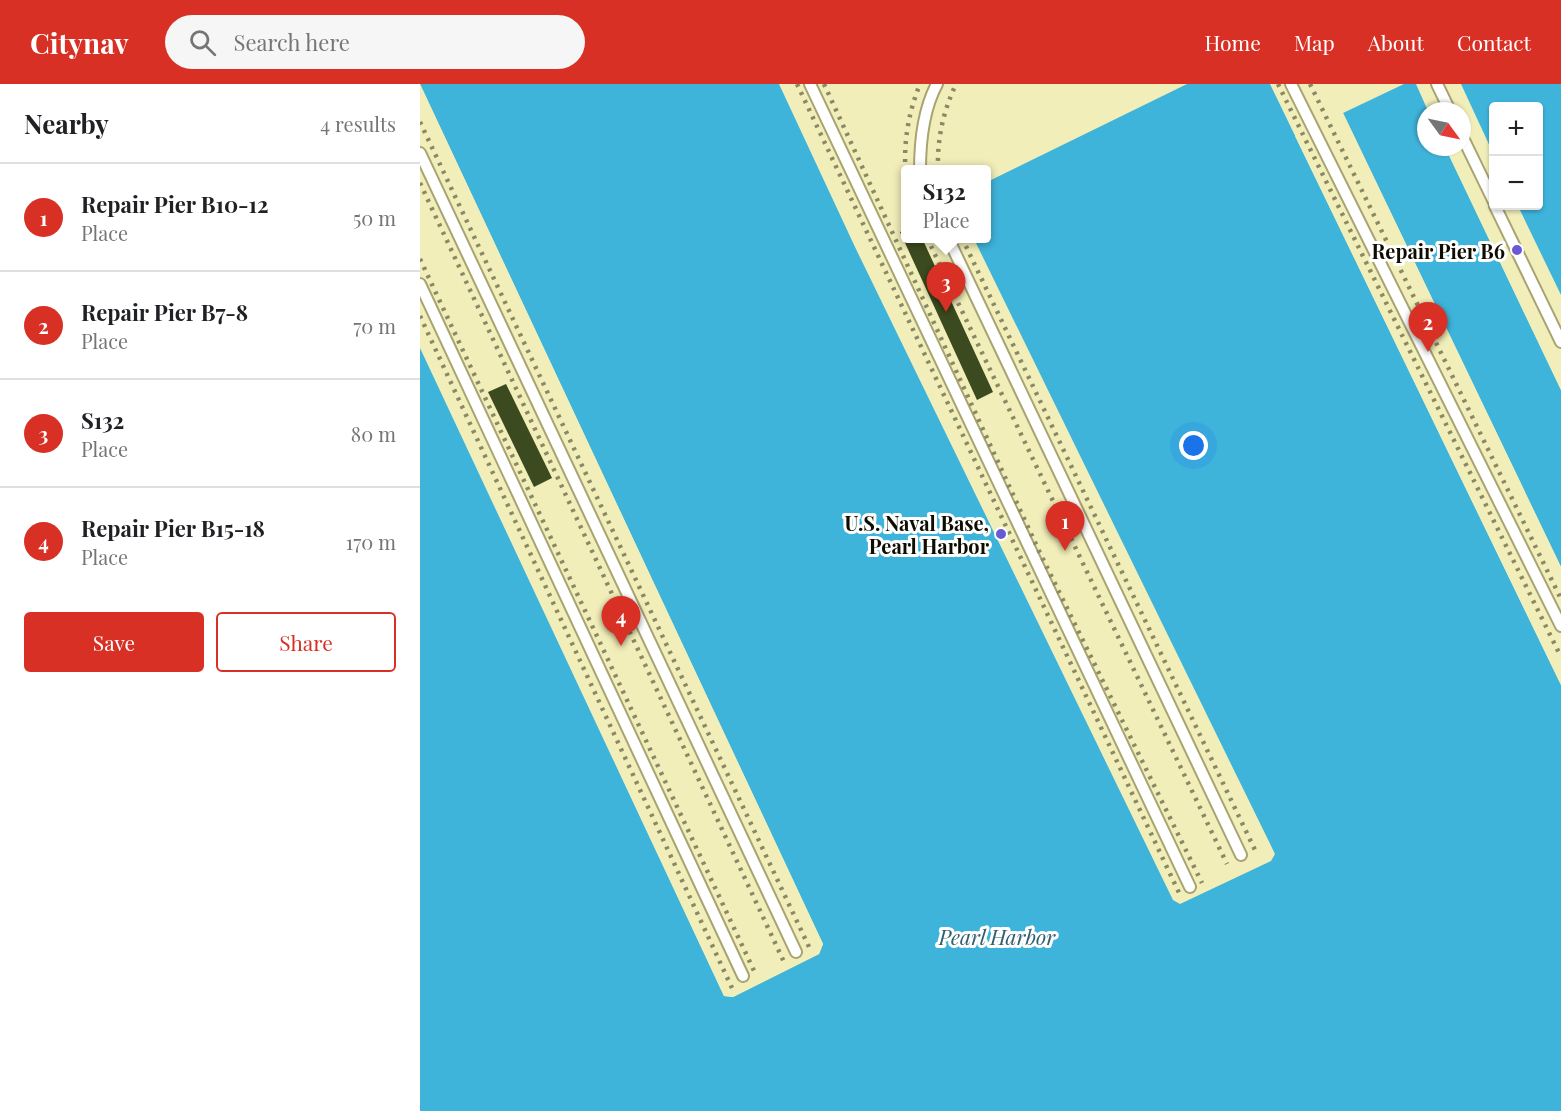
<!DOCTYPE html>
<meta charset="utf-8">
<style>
:root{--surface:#fff;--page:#f6f6f6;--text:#202124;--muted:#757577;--line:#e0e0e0;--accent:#d93025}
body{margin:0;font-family:"Playfair Display",serif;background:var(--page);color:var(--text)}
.controls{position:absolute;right:18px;top:18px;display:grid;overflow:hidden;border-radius:6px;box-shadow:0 2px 4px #0004}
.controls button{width:54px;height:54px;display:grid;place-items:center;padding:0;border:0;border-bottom:2px solid var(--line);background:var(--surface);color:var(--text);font:30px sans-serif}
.compass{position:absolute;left:997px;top:18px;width:54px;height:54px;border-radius:50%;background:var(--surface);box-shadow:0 2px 4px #0004;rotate:123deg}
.you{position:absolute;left:774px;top:362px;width:21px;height:21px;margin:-15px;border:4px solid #fff;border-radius:50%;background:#1a73e8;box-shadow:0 0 0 9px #1a73e833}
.badge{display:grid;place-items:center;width:39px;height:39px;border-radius:50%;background:var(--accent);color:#fff;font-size:20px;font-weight:700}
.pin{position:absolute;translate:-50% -50px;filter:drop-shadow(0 2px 3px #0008)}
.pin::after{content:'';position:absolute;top:32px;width:21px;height:18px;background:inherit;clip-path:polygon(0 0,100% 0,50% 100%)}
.popup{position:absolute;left:481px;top:81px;width:90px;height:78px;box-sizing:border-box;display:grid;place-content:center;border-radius:6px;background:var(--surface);filter:drop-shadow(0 2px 4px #0005);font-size:20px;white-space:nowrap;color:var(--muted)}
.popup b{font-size:22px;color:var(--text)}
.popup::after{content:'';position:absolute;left:50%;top:100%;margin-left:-12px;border:12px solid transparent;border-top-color:var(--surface)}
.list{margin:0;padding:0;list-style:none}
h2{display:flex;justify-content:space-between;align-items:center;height:78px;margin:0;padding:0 24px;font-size:26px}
h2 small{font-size:20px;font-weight:400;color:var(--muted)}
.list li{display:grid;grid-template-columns:39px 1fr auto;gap:18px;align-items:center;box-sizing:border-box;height:108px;padding:0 24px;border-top:2px solid var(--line)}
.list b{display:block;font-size:22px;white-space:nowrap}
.list p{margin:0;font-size:20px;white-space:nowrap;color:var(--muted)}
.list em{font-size:20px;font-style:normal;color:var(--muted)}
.actions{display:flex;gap:12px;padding:18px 24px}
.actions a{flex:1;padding:14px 0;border:2px solid var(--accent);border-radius:6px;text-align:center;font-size:21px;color:var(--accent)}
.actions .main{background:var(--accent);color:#fff}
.icon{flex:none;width:33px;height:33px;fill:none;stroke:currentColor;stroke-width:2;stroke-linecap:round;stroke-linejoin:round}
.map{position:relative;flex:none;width:1141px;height:1027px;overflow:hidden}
header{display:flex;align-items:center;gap:36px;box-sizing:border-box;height:84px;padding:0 30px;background:var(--accent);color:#fff}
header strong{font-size:28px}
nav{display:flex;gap:33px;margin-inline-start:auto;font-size:21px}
.search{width:420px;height:54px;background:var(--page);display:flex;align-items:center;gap:15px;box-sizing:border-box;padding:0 21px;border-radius:33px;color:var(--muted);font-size:22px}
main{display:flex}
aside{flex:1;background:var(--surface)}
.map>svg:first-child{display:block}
</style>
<header>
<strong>Citynav</strong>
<div class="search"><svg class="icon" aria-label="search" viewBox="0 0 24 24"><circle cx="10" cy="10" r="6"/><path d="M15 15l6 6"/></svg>Search here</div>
<nav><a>Home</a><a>Map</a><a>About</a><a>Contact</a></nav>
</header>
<main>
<aside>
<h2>Nearby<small>4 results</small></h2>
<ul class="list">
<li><span class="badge">1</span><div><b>Repair Pier B10-12</b><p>Place</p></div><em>50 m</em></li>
<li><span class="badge">2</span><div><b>Repair Pier B7-8</b><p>Place</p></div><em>70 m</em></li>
<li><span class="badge">3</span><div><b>S132</b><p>Place</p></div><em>80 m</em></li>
<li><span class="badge">4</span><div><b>Repair Pier B15-18</b><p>Place</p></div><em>170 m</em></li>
</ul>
<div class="actions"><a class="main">Save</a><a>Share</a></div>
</aside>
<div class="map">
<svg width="1141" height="1027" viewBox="0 0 1141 1027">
<rect width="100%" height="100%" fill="#f1eeb9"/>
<g fill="#3fb4db">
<path d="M0 0H359L435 163 753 816 760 820 851 777 855 770 554 155 566 154 567 98 767 0H850L1141 601V1027H0V264L304 912 313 913 399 870 403 860Z"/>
<path d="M984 0H996L1008 27H1006V63H1025L1141 306V483L923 29Z"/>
<path d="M1041 0H1141V211L1098 122H1118V22H1074L1073 69Z"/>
</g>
<g fill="#f1eeb9">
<path d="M0 0 403 860 399 870 313 913 304 912 0 261 3 262 306 909 313 910 397 868 400 860 0 7Z"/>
<path d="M923 29 1141 483V486L1138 485 920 30Z"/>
<path d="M878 51 1141 595V601L875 52Z"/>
<path d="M1025 63H1029L1141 299V306Z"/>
</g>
<g fill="#3c4a1f">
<path d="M486 146V154H502L573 308 557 316 480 148Z"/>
<path d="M86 300 132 394 114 403 68 308Z"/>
</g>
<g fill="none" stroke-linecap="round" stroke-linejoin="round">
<defs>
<g id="lane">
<path d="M390 0 770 803"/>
<path d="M871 0 1141 542"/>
<path d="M1017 0 1030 27"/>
<path d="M1042 52 1074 118"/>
<path d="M0 69 376 868"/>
<path d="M500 86C500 57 503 26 517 0"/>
<path d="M1075 122 1141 258"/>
<path d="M528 154 821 771"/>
<path d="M0 200 323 892"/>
</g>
</defs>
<use href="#lane" stroke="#a8a472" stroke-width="14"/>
<use href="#lane" stroke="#fff" stroke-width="10"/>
<g stroke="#8a8865" stroke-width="4.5" stroke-dasharray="3 6" stroke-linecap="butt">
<path d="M377 0 761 813"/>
<path d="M404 0 619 467 782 799"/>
<path d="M858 0 1141 573"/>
<path d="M890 0 1141 515"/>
<path d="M0 38 390 865"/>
<path d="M518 86C517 55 523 28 536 0"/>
<path d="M486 96C483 63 487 32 500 0"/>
<path d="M0 99 364 878"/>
<path d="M507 154 807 780"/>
<path d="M542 154 835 766"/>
<path d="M0 175 336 891"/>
<path d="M0 232 312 904"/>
</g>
</g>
<g fill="#695ad3" stroke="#fff" stroke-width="2">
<circle cx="1097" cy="166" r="6"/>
<circle cx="581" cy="450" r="6"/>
</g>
<g text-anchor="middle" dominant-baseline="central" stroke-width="6" stroke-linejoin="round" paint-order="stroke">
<g font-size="20" font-weight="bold" fill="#0f0d00" stroke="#fff" text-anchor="end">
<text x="1085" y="166">Repair Pier B6</text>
<text x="569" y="438">U.S. Naval Base,<tspan x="569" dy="23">Pearl Harbor</tspan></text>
</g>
<g font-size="21" font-style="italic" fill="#2f5e6f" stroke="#fff">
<text x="577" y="852">Pearl Harbor</text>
</g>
</g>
</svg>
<div class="controls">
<button>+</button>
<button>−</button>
</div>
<svg class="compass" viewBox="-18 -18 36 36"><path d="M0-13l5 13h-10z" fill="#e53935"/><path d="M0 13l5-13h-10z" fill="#757577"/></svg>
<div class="you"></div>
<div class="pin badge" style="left:645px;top:467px">1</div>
<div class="pin badge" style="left:1008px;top:268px">2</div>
<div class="pin badge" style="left:526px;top:228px">3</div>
<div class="popup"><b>S132</b>Place</div>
<div class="pin badge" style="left:201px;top:562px">4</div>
</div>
</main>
